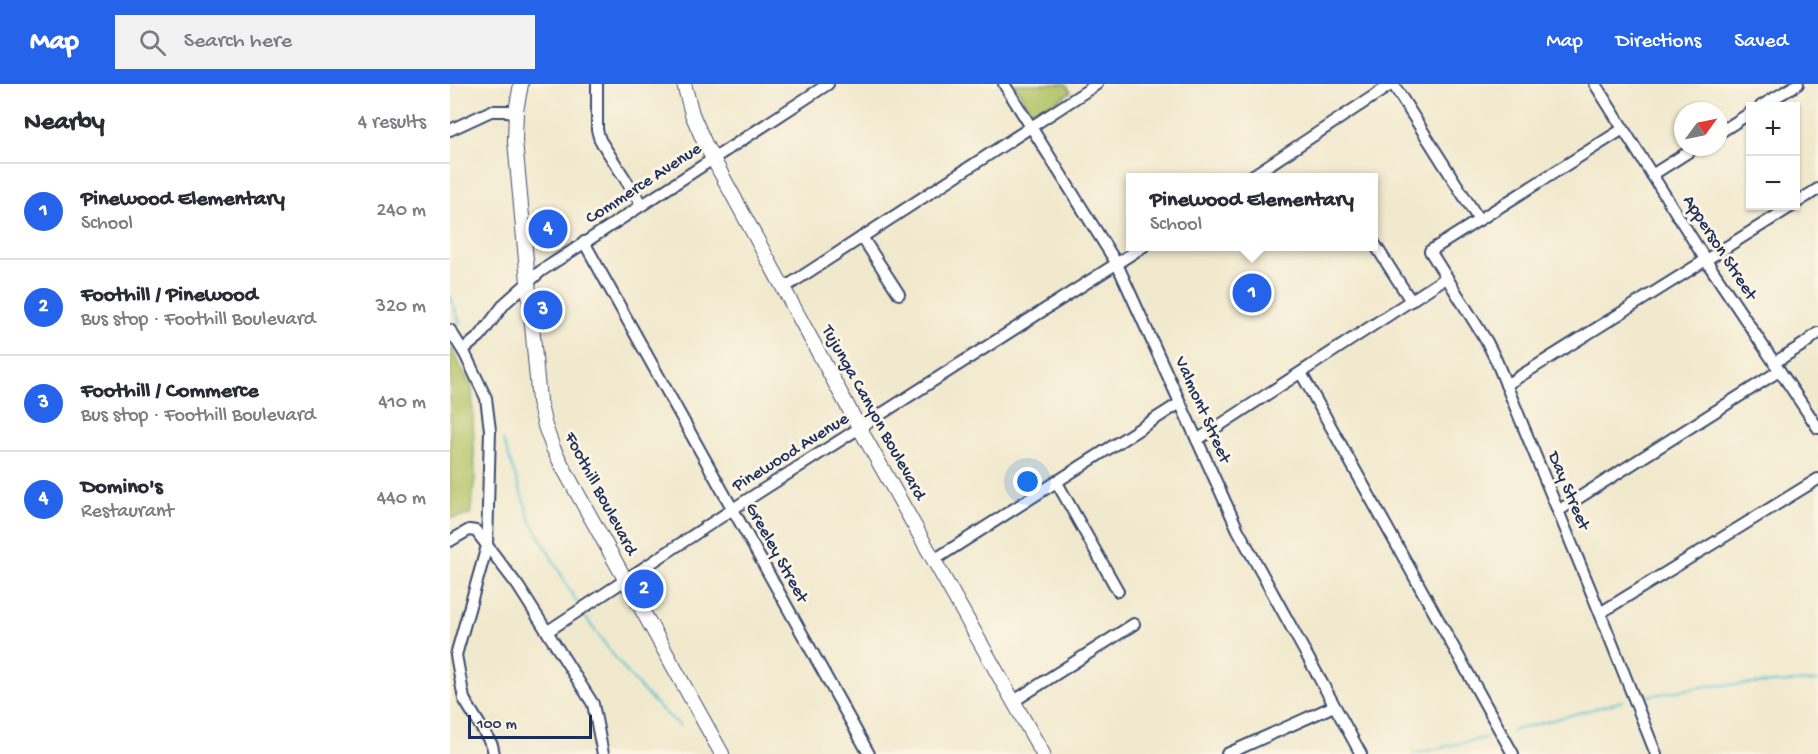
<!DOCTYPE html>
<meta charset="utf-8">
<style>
:root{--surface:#fff;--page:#f2f2f3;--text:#2b2b33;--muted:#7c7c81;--line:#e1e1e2;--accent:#2563eb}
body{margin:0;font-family:"Gochi Hand",sans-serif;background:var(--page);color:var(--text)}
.controls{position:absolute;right:18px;top:18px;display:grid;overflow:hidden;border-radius:0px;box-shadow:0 2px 4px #0004}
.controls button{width:54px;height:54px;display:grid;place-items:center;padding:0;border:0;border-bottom:2px solid var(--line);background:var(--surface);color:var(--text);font:30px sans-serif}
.compass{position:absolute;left:1224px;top:18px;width:54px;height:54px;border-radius:50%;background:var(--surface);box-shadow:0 2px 4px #0004;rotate:57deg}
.scale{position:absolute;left:18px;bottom:15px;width:124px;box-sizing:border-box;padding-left:6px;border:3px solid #1b2f5e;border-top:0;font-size:16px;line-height:21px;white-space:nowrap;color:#1b2f5e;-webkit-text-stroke:4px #fcf5e5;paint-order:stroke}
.you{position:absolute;left:578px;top:398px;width:21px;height:21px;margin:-15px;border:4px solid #fff;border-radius:50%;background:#1a73e8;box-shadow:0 0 0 9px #1a73e833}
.badge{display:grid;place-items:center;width:39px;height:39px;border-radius:50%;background:var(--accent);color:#fff;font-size:20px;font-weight:700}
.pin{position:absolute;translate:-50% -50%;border:3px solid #fff;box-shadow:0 2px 6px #0006}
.popup{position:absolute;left:676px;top:89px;width:252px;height:78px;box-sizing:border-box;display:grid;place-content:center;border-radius:0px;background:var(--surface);filter:drop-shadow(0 2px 4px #0005);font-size:20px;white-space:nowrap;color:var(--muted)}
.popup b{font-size:22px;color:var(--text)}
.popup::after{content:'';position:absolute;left:50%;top:100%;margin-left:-12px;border:12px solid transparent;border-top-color:var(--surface)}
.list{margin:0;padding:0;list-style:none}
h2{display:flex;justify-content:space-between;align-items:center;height:78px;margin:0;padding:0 24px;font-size:26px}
h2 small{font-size:20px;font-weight:400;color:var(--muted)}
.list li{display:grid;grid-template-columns:39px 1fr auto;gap:18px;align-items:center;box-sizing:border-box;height:96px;padding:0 24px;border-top:2px solid var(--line)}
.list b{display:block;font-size:22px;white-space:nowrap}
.list p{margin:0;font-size:20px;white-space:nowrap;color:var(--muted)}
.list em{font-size:20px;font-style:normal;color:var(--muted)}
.icon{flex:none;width:33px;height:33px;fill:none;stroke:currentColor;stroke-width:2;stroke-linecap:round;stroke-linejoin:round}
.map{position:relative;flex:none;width:1368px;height:670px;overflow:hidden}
header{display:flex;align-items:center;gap:36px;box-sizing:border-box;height:84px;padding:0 30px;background:var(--accent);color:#fff}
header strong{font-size:28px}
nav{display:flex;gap:33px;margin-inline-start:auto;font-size:21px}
.search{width:420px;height:54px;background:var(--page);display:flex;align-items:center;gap:15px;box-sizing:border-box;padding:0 21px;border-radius:0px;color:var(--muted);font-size:22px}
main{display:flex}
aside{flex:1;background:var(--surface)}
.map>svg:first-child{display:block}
</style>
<header>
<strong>Map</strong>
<div class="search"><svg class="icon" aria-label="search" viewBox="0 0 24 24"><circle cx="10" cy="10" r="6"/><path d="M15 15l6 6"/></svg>Search here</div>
<nav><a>Map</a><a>Directions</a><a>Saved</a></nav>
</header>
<main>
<aside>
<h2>Nearby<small>4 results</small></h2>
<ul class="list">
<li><span class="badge">1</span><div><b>Pinewood Elementary</b><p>School</p></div><em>240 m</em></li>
<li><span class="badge">2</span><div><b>Foothill / Pinewood</b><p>Bus stop · Foothill Boulevard</p></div><em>320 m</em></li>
<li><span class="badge">3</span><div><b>Foothill / Commerce</b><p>Bus stop · Foothill Boulevard</p></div><em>410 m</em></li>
<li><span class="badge">4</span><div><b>Domino's</b><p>Restaurant</p></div><em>440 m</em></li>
</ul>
</aside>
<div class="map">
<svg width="1368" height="670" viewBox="0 0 1368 670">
<rect width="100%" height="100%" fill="#fcf5e5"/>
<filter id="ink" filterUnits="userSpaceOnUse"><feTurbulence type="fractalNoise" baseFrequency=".0167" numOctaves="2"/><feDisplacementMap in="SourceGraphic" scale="12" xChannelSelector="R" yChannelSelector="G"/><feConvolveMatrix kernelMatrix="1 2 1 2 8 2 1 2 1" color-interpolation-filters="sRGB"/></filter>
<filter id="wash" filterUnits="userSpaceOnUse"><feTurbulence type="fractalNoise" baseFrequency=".008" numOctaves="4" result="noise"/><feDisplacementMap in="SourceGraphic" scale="24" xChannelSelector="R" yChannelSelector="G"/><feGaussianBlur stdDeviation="1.35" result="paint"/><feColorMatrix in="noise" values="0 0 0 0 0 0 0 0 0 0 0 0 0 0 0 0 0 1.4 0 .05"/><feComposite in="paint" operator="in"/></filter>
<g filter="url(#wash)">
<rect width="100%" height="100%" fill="#f1e9cd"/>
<g fill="#b3c468" stroke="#677a63" stroke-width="1.5">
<path d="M564 0H616L621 8 587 29 582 28Z"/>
<path d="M0 262 22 304 25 394 20 431 0 434Z"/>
</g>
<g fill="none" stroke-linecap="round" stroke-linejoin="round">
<g stroke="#55c1d0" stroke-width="2">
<path d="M0 212 10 239"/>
<path d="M53 356 80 435 127 519"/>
<path d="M136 534C165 574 192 612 231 642"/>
<path d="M1192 613 1256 602 1368 597"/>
<path d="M1061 647 1173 617"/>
<path d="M963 670 1047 651"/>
</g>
</g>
</g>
<g filter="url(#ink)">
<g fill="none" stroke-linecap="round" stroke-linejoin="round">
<defs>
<g id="minor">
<path d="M147 0V46L150 56 192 121"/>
<path d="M554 0 667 180 788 446 911 670"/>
<path d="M943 0 1029 136"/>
<path d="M1145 0 1255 175 1368 344"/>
<path d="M1311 22 1348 0"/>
<path d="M1173 45 980 167 1037 258 1046 276 1150 529 1206 670"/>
<path d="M0 46 41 27H66"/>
<path d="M1269 49 1300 29"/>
<path d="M1202 91 1246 63"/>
<path d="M799 94 942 0"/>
<path d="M1346 119 1368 105"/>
<path d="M412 153 449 210"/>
<path d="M134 158 419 670"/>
<path d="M924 159 961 217"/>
<path d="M334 204 647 0"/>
<path d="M0 246 15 270 36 314 40 346 37 462 6 571 14 615 42 661 44 670"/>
<path d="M13 266 30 252 55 219 91 187 378 0"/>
<path d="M1324 279 1354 260 1368 249"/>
<path d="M851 289 1063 670"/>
<path d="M1056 301 1342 122"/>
<path d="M747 356 997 193"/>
<path d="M606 397 668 507"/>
<path d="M1108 427 1329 287"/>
<path d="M0 457 19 446 26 447 68 502 143 620 153 670"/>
<path d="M484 476 730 319"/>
<path d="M1150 529 1368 395"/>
<path d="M98 547 289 421 694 162"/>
<path d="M564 617 684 540"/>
<path d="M777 670 884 622"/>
</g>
<g id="major">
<path d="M71 0 66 27 65 57 89 317 95 342 103 364 115 387 272 670"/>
<path d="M234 0 242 30 255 60 410 345 593 670"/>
</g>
</defs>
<use href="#minor" stroke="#3b4b6f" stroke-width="14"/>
<use href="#major" stroke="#3b4b6f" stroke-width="16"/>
<use href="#minor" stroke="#fff" stroke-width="10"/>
<use href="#major" stroke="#fff" stroke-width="14"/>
</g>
</g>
<g text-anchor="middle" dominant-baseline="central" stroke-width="6" stroke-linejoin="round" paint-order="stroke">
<g font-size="18" fill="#1b2f5e" stroke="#fcf5e5">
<text transform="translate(194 100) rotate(-33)">Commerce Avenue</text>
<text transform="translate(1269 164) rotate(57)">Apperson Street</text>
<text transform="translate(752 326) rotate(66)">Valmont Street</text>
<text transform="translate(423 329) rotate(61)">Tujunga Canyon Boulevard</text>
<text transform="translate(341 369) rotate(-32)">Pinewood Avenue</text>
<text transform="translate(1118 407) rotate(67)">Day Street</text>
<text transform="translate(150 410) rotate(62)">Foothill Boulevard</text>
<text transform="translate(326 469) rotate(61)">Greeley Street</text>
</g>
</g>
</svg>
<div class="controls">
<button>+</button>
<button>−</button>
</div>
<svg class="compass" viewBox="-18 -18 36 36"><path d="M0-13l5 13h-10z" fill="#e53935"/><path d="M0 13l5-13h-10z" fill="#7c7c81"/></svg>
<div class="scale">100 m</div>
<div class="you"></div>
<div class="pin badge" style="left:802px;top:209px">1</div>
<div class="popup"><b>Pinewood Elementary</b>School</div>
<div class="pin badge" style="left:194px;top:505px">2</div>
<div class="pin badge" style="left:93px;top:226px">3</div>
<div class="pin badge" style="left:98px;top:145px">4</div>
</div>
</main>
